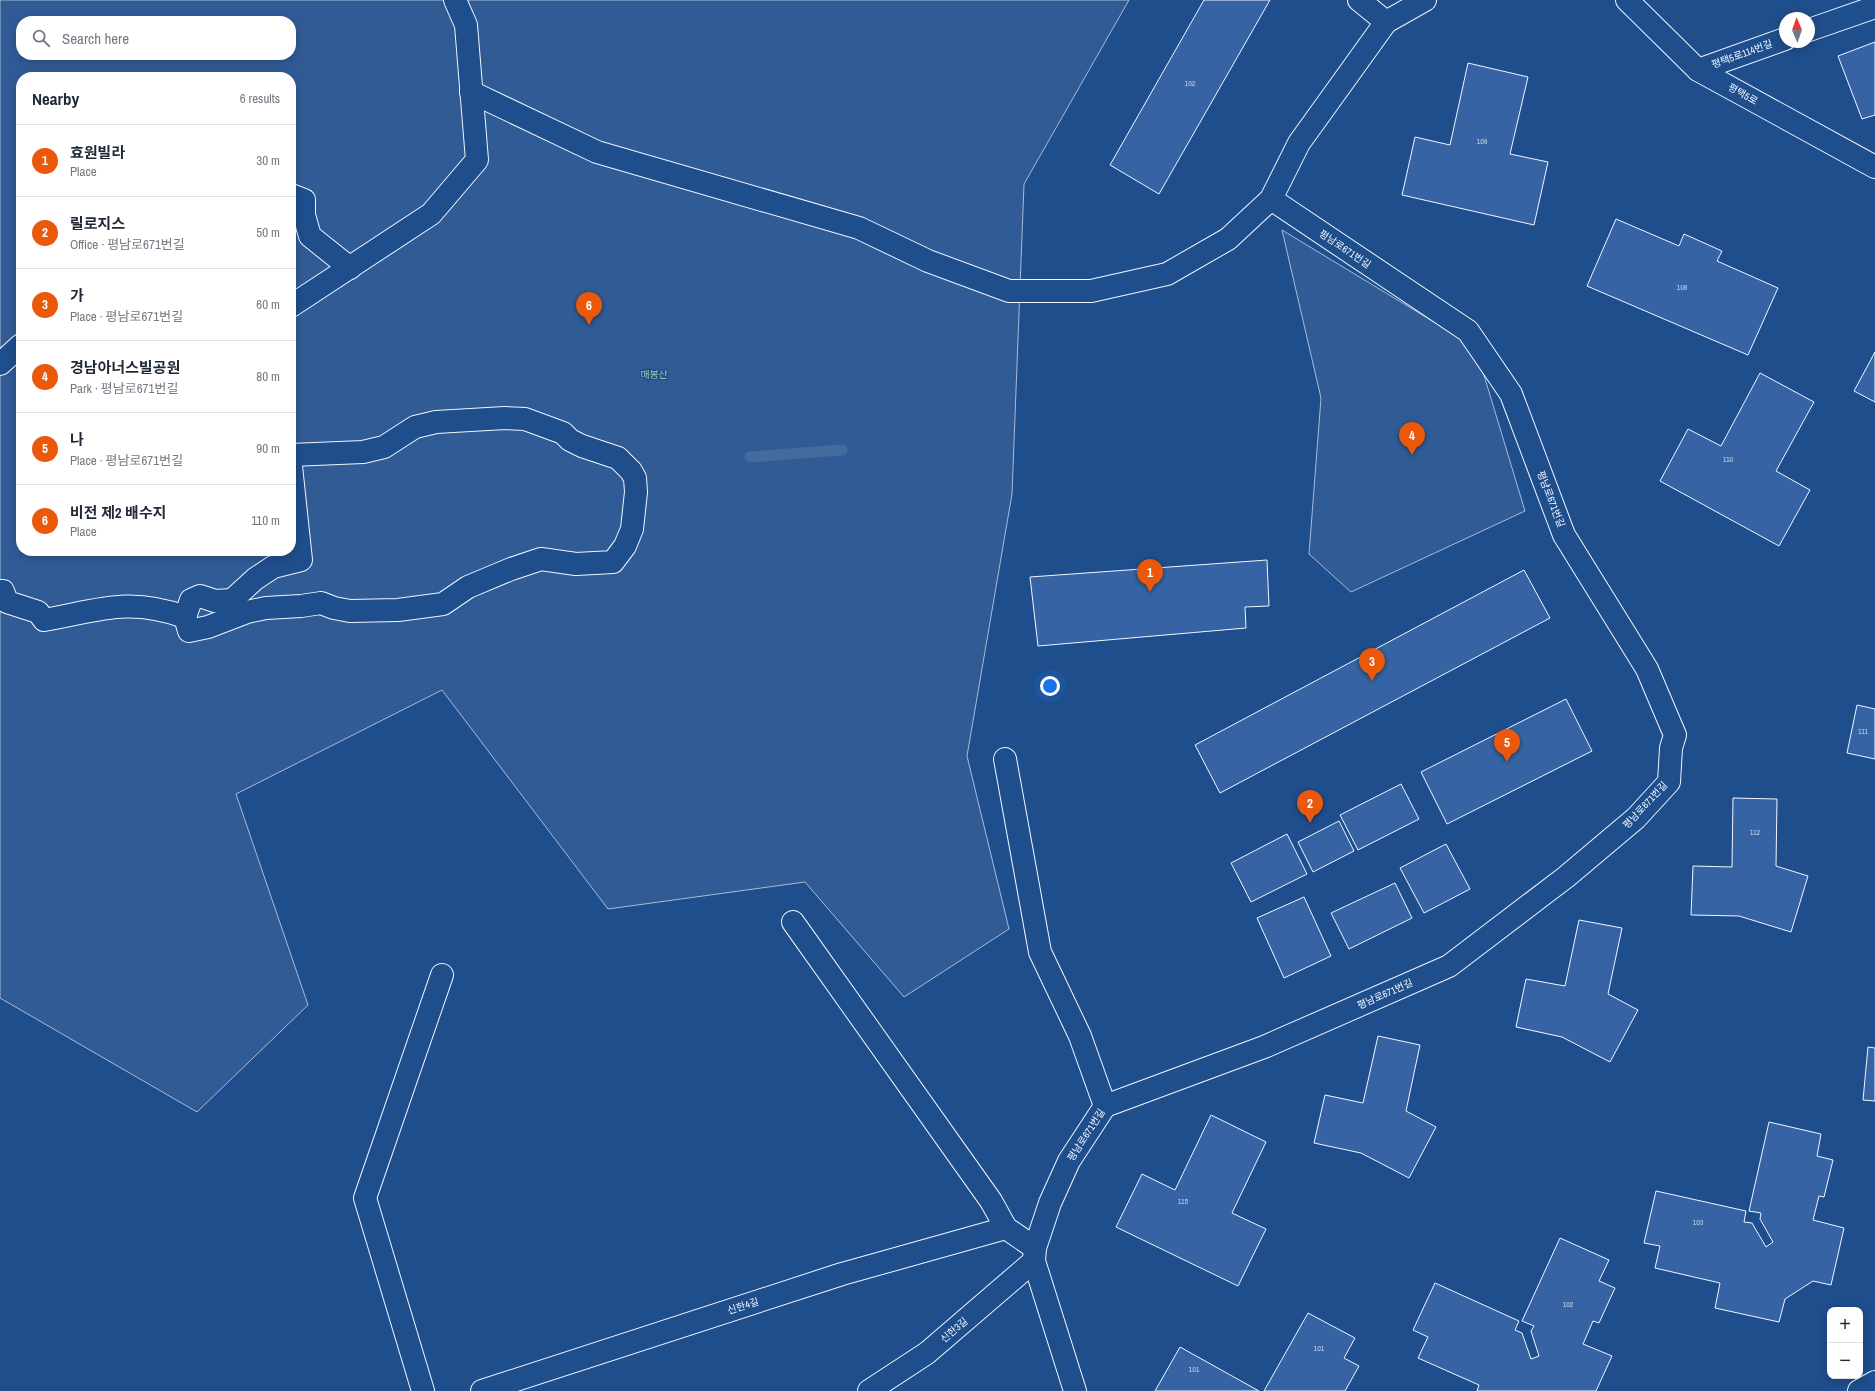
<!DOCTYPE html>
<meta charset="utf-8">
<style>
:root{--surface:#fff;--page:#f6f6f7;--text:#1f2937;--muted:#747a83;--line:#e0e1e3;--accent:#ea580c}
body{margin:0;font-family:"Archivo Narrow","Noto Sans KR",sans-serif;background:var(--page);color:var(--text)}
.controls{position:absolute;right:12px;bottom:12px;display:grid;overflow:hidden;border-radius:8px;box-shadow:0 2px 10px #0003}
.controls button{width:36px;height:36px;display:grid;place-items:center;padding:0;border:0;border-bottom:1px solid var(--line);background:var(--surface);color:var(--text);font:20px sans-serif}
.compass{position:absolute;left:1779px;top:12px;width:36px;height:36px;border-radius:50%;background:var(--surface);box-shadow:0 2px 10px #0003;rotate:358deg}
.you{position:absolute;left:1050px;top:686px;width:14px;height:14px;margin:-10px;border:3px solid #fff;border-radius:50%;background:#1a73e8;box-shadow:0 0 0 6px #1a73e833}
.badge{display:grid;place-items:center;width:26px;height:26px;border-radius:50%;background:var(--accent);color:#fff;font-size:13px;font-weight:700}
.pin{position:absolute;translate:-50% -33px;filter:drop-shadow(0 1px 2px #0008)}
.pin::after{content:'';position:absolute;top:21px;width:14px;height:12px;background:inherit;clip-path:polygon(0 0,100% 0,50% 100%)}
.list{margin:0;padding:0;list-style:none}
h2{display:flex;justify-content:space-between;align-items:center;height:52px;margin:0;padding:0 16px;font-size:17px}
h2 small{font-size:13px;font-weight:400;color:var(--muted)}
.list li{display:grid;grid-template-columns:26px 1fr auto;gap:12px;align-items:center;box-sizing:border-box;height:72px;padding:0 16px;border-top:1px solid var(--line)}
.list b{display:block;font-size:15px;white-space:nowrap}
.list p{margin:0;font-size:13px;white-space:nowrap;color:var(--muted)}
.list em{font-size:13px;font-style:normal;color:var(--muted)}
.icon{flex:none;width:22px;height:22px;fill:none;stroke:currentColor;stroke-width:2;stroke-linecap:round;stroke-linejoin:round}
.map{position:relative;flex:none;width:1875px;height:1391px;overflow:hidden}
.search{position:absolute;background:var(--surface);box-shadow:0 2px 10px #0003;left:16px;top:16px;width:280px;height:44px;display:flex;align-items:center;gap:10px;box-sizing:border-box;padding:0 14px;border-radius:16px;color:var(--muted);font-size:15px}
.panel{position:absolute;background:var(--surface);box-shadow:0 2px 10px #0003;left:16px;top:72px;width:280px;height:484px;border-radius:16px}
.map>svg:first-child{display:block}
</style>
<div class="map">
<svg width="1875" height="1391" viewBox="0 0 1875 1391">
<rect width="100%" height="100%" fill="#1f4e8c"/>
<g fill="#305b95" stroke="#a8bbd7" fill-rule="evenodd">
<path d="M0 0H1129L1024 184 1012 494 967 756 1009 929 904 997 805 882 608 909 442 690 236 794 308 1005 197 1112 0 998ZM21 21H291V55H21ZM21 77H291V551H21Z"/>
<path d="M1282 230 1462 339 1483 372 1525 511 1351 592 1309 554 1321 398Z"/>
</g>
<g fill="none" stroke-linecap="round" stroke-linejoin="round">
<path stroke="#446ba0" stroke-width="11" d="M750 457 842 450"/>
</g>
<g fill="#3563a3" stroke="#f2f6ff">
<path d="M1204 0H1270L1159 194 1110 165Z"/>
<path d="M1875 42V115L1862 119 1838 56Z"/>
<path d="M1468 63 1528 77 1510 154 1548 162 1534 225 1402 195 1415 137 1450 145Z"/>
<path d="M1616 219 1679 246 1684 234 1722 251 1717 261 1778 288 1748 355 1587 286Z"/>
<path d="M1875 352V402L1854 391Z"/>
<path d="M1760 373 1814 402 1776 471 1810 490 1779 546 1660 481 1688 429 1721 446Z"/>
<path d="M1267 560 1269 606 1245 607 1246 628 1038 646 1030 577Z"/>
<path d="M1524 570 1550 618 1220 793 1195 745Z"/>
<path d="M1566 699 1592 751 1447 824 1421 772Z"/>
<path d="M1857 705 1875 709V759L1847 753Z"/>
<path d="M1401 784 1419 819 1358 850 1340 815Z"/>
<path d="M1733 798 1777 799 1776 866 1808 876 1791 932 1739 916 1691 915 1693 866 1732 867Z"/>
<path d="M1339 821 1354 851 1313 872 1298 842Z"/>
<path d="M1287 834 1307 874 1251 902 1231 863Z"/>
<path d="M1446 844 1470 889 1424 913 1400 868Z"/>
<path d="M1395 883 1412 918 1349 949 1331 913Z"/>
<path d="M1304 897 1331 956 1284 978 1257 918Z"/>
<path d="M1579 920 1622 928 1608 994 1638 1010 1610 1062 1562 1037 1516 1027 1526 979 1565 986Z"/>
<path d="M1378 1036 1420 1045 1406 1111 1436 1127 1409 1178 1361 1153 1314 1143 1325 1095 1363 1103Z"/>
<path d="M1868 1047 1875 1048V1101L1863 1100Z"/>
<path d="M1211 1115 1266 1142 1232 1213 1266 1229 1238 1286 1116 1227 1142 1174 1175 1190Z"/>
<path d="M1769 1122 1821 1134 1817 1156 1833 1160 1824 1197 1819 1196 1813 1220 1844 1228 1831 1285 1813 1281 1785 1299 1779 1322 1715 1308 1720 1283 1655 1268 1660 1246 1644 1243 1656 1191 1746 1211 1744 1222 1752 1223 1766 1247 1773 1242 1760 1219 1761 1213 1749 1211Z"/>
<path d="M1560 1238 1609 1260 1599 1281 1615 1288 1599 1323 1593 1321 1583 1344 1612 1356 1596 1391H1477L1479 1385 1418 1358 1428 1337 1413 1330 1435 1283 1519 1321 1515 1330 1522 1333 1531 1359 1539 1356 1531 1331 1534 1326 1522 1321Z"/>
<path d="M1308 1313 1355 1338 1344 1358 1359 1366 1345 1391H1264Z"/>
<path d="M1180 1347 1259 1391H1155Z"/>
</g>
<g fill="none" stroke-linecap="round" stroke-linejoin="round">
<defs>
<g id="minor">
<path d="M1359 0 1386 22"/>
<path d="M1627 0 1698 70 1875 167"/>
<path d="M1809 30 1875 7"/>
<path d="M1698 70 1785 39"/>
<path d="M471 92 597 152 859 228 928 261 1009 291H1091L1167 274 1228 239 1271 199 1299 143 1386 22 1425 0"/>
<path d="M291 195 304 200V215L310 236 350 268"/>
<path d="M291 306 431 214 477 160 466 25 455 0"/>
<path d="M0 364 21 345"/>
<path d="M0 591H3L7 602 38 612 44 620C100 610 129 597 185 617L191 600 200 596 215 601 232 600 255 579 273 567 301 560 291 466"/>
<path d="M185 617 189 631 208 627 247 612 266 608 301 606 321 603 334 608 350 611 398 610 443 604 468 587 511 569 541 559 576 564 613 562 625 546 632 529 636 492 635 478 631 471 618 458 582 446 570 440 563 433 525 419 505 418 436 422 415 427 384 447 363 452 291 455"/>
<path d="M1005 759 1040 952 1080 1036 1105 1106"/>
<path d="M793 922 991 1201 1006 1228 1035 1248"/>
<path d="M423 1391 365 1198 442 975"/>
<path d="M482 1391 842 1274 1006 1228"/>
<path d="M869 1391 927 1353 1034 1261"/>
<path d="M1075 1391 1034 1261 1035 1248 1050 1203 1069 1161 1105 1106 1264 1047 1449 966 1566 877 1636 818 1669 782 1671 748 1675 735 1647 669 1564 535 1511 394 1468 331 1271 199"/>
<path d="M1859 1391 1875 1382"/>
</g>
</defs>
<use href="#minor" stroke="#f2f6ff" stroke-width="24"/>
<use href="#minor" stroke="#1f4e8c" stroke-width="22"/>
</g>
<g text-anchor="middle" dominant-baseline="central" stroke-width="3" stroke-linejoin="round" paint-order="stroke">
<g font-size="8" fill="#c3d1e8">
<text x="1190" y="83">102</text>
<text x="1482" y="141">109</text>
<text x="1682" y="287">108</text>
<text x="1728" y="459">110</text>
<text x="1863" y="731">111</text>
<text x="1755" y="832">112</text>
<text x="1183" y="1201">115</text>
<text x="1698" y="1222">103</text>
<text x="1568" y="1304">102</text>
<text x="1319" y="1348">101</text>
<text x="1194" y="1369">101</text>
</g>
<g font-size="10" fill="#f2f6ff" stroke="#1f4e8c">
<text transform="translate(1742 54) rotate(-20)">평택5로114번길</text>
<text transform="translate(1743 94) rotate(29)">평택5로</text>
<text transform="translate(1345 249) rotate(34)">평남로671번길</text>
<text transform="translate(1551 499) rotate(69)">평남로671번길</text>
<text transform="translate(1645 805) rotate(-47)">평남로671번길</text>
<text transform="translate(1385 994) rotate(-24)">평남로671번길</text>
<text transform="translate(1086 1135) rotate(-57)">평남로671번길</text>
<text transform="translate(743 1306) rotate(-18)">신한4길</text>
<text transform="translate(954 1330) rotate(-41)">신한3길</text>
</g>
<g font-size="10" fill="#97c8a6" stroke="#1f4e8c">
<text x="654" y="374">매봉산</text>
</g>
</g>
</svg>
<div class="controls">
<button>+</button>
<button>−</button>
</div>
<svg class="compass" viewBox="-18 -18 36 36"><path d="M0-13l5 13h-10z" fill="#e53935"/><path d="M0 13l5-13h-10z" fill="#747a83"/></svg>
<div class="you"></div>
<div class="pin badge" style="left:1150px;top:592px">1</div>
<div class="pin badge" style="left:1310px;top:823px">2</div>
<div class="pin badge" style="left:1372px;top:681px">3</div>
<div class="pin badge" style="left:1412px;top:455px">4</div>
<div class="pin badge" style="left:1507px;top:762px">5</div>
<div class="pin badge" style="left:589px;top:325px">6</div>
<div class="search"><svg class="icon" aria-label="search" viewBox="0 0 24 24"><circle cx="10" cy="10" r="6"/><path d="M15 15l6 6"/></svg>Search here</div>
<section class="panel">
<h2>Nearby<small>6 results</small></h2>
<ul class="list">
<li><span class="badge">1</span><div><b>효원빌라</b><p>Place</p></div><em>30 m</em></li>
<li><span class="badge">2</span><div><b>릴로지스</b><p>Office · 평남로671번길</p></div><em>50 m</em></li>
<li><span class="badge">3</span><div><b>가</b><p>Place · 평남로671번길</p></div><em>60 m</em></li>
<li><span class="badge">4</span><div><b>경남아너스빌공원</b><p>Park · 평남로671번길</p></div><em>80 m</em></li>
<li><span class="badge">5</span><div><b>나</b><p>Place · 평남로671번길</p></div><em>90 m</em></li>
<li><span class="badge">6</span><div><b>비전 제2 배수지</b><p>Place</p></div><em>110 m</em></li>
</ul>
</section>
</div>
